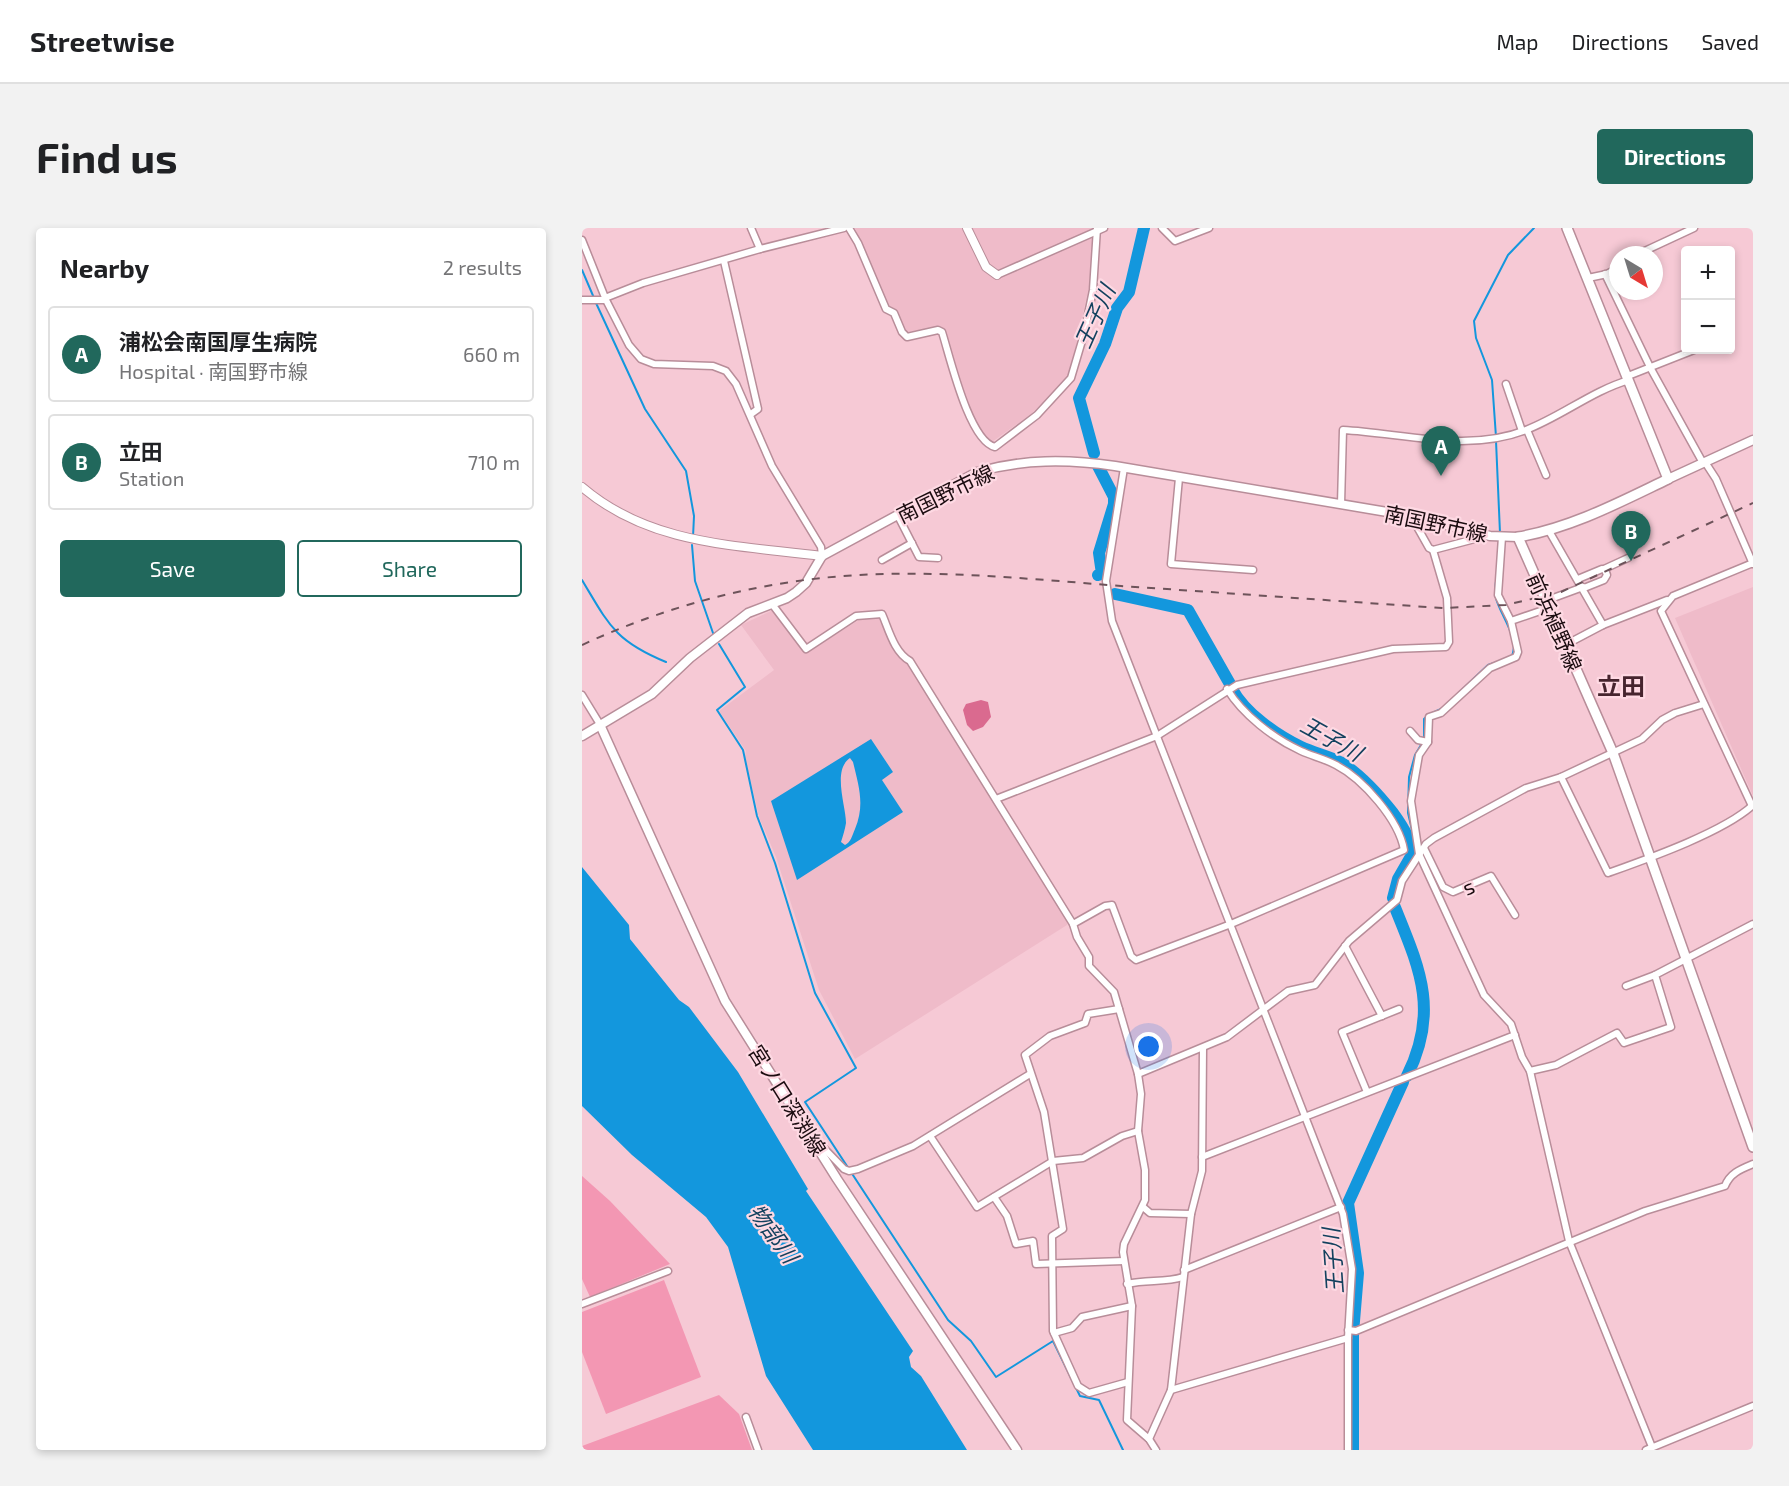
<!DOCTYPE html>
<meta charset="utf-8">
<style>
:root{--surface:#fff;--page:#f2f2f2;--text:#202124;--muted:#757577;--line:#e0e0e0;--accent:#21685c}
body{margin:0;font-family:"Exo 2","Noto Sans JP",sans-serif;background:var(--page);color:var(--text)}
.controls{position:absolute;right:18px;top:18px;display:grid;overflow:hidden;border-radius:6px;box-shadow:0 3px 9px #0003}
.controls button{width:54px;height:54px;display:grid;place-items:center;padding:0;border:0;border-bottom:2px solid var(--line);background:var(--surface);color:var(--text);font:30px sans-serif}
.compass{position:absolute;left:1027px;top:18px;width:54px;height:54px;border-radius:50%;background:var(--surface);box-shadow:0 3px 9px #0003;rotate:142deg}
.you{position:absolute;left:567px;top:819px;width:21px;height:21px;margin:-15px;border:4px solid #fff;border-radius:50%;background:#1a73e8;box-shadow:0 0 0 9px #1a73e833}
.badge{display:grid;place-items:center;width:39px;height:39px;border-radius:50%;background:var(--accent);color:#fff;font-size:20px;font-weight:700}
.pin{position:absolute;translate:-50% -50px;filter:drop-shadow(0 2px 3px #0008)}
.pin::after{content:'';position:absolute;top:32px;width:21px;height:18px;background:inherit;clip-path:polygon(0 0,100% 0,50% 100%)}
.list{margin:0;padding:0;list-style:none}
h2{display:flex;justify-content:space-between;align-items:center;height:78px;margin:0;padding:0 24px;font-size:26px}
h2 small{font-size:20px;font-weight:400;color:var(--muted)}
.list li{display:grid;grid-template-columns:39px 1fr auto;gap:18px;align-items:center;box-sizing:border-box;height:96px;margin:0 12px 12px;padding:0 12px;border:2px solid var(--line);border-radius:6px}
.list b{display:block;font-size:22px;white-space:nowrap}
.list p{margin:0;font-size:20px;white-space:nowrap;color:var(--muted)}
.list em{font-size:20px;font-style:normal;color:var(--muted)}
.actions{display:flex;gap:12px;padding:18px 24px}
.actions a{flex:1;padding:14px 0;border:2px solid var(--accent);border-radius:6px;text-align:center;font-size:21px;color:var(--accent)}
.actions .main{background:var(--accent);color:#fff}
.map{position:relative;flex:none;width:1171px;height:1222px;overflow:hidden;border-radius:6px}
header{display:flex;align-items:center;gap:36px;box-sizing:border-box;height:84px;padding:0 30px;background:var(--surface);border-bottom:2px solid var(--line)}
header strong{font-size:28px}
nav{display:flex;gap:33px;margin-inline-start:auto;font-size:21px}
.intro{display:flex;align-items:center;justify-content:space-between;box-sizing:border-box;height:144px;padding:0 36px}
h1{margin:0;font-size:42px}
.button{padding:15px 27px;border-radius:6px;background:var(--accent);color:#fff;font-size:21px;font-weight:700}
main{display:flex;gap:36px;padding:0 36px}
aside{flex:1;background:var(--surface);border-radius:6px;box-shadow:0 3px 9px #0003}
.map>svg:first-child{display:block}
</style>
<header>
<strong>Streetwise</strong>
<nav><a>Map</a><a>Directions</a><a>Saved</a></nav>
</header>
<div class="intro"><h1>Find us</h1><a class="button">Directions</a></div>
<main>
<aside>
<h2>Nearby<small>2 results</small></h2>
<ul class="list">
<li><span class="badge">A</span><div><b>浦松会南国厚生病院</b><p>Hospital · 南国野市線</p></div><em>660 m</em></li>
<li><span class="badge">B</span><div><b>立田</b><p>Station</p></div><em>710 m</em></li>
</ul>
<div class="actions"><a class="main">Save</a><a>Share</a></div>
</aside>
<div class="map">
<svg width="1171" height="1222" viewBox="0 0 1171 1222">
<rect width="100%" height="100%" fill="#f6c9d5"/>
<g fill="#efbbc9">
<path d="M273 0H511L508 54 487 149 449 186 410 214 393 194 359 98 325 104 322 102 315 83 306 79Z"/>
<path d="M1171 359V568L1093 390Z"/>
<path d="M191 382 224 425 277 392 298 389 318 429 324 434 486 693 485 697 273 831 237 762 194 629 177 589 163 529 164 523 137 483 192 442 159 397Z"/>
</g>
<g fill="#f397b3">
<path d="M0 948 28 973 88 1036 8 1069 0 1051Z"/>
<path d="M82 1052 119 1149 24 1186 0 1124V1084Z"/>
<path d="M137 1167 157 1186 170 1222H0V1218Z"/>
</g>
<path fill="#da6a8f" d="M399 472 406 474 409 489 401 499 391 503 385 497 381 482 384 476Z"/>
<g fill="#1397dd" fill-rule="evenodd">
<path d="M289 511 311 544 300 552 321 584 215 652 189 573ZM268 530 271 534C277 559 283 577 273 601 270 608 269 614 263 617L259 614C261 608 263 601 264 595 264 578 250 542 268 530Z"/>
<path d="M0 639 47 697 48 711 97 772 107 779 156 844 226 961 224 963 331 1123 327 1129 329 1139 339 1148 385 1222H231L184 1148 146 1019 124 989 50 927 0 878Z"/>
</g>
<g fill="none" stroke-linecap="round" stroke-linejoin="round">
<g stroke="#1397dd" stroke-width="2">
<path d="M0 42 12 70"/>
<path d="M14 75 63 181 104 243 112 288 111 309"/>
<path d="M914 209 910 152 894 110 892 93 926 27 952 0"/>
<path d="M914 213 918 305"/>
<path d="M110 317 113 353 131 405"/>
<path d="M915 346C914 354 912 362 914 370 917 385 940 413 929 429"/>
<path d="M0 352C27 397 33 413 84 434"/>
<path d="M137 416 163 459 135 482 161 522 175 588 193 635 233 765 274 840 223 874 366 1092 389 1113 414 1149 471 1113 498 1168 517 1172 541 1222"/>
<path d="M865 476 906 437 918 433"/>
<path d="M831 606 826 585 827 549 833 527 842 512V491L846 487 861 480"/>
</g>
<g stroke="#1397dd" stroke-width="12">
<path d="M512 225 497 170 523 116 535 80 547 64 562 0"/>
<path d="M516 238 532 269V276L517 325 520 346 516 347"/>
<path d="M533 366 606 382 648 456"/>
<path d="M650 461C663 485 694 507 719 519 732 525 746 528 758 534 778 546 796 566 811 585 819 596 829 611 831 625L816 651 811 670"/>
<path d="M812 677C837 739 858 782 825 848"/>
<path d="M771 1222V1105L776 1045 766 975 821 854"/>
</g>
<defs>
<g id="minor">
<path d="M169 0 178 21"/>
<path d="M267 0 276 15 304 81 312 85 320 104 325 109 356 102 360 104C368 129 387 213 413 219L455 187 489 150 502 106 511 62 515 0"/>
<path d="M580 0 593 13 627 0"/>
<path d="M0 12 24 72 47 117 59 131 72 136 131 138 144 143 154 156 190 238 239 319 240 328"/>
<path d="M1054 27 1112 0"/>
<path d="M142 33 176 181 169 186"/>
<path d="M1023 46 1069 141 1121 235"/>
<path d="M415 47 522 0"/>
<path d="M1006 50 1025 46 1036 40"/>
<path d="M23 70 61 55 178 21 262 0"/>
<path d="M0 72H24"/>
<path d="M1046 148 1112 122"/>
<path d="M924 156 940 203"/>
<path d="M945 202 964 247"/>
<path d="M1123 234 1134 251 1171 336"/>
<path d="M542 240 524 353 530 393 761 986 770 1041 766 1110V1222"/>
<path d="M597 250 589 336 671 342"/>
<path d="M759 276 761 202C820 205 886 225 944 202 980 188 1010 163 1047 152"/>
<path d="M316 288 337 329 356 330"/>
<path d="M829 288 847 320 851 322 904 308"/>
<path d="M967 303 1021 397"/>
<path d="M920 309 916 367 929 393"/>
<path d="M300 332 330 315"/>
<path d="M1022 341 1046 330"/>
<path d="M996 351 1020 341 1023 342 1025 347 1022 352 1002 360"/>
<path d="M963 373 1001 359"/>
<path d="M190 376 224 421 274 388 300 386C307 402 312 424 328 433L491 696 495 709 507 729V738L532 764 556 846 559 866 556 903 563 942V972L542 1016 541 1024 550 1078 545 1192 567 1211 574 1222"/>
<path d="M967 380 929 393 936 424 934 429 908 440 859 485 847 489 846 514 837 527 829 573 837 626 902 767 929 796 940 829 948 843 987 1013 1070 1219"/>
<path d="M983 417 1021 397 1085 372"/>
<path d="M0 467 19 498"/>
<path d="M828 503 836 512 846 514"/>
<path d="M979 549 1026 645C1065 631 1142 604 1171 577"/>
<path d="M414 571 575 508 655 457 811 421 864 419 867 414 865 370 851 322"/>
<path d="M1170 578 1079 383 1091 368 1171 335"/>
<path d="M842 620 861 659 871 664 909 648 933 687"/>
<path d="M491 696 523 678 530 677 549 728 554 732 649 696 822 622C817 592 781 551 754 537 743 531 730 528 719 523 691 510 661 487 645 461"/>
<path d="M763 718 800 788"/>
<path d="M1044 758 1073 747"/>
<path d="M537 781 506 786 503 795 468 808 443 827 462 884 481 1001 470 1008 471 1103 496 1158 507 1165 546 1154"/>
<path d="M948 843 974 837 1035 805 1042 815 1089 799 1073 747 1171 696"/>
<path d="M556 846 645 809 706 763 733 757 767 713 815 672 820 653 844 616 852 610 944 560 979 549 1060 511 1080 492 1093 485 1122 476"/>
<path d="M785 864 760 804 817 781"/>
<path d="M348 908 395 979 471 933 501 930 540 908 556 903"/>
<path d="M232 910 262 941 267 943 276 941 331 918 448 846"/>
<path d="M620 929 933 807"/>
<path d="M412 969 425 988 434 1016 451 1013 454 1036 542 1033"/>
<path d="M561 979 568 985 609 986"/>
<path d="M602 1042 759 979"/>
<path d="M545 1056C565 1051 582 1055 601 1049"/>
<path d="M0 1076 86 1043"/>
<path d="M766 1102 774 1103 1063 983 1143 958C1148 945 1159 941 1171 936"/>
<path d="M472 1105 490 1100 500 1089 550 1078"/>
<path d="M589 1162 766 1110"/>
<path d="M164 1189 176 1222"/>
<path d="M567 1211 589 1162 609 986 620 943 621 820"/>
<path d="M1064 1222 1171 1178"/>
</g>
<g id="tertiary">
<path d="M385 0 404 39 415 47"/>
<path d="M0 259C69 318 156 317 240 328"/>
</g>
<g id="secondary">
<path d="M1086 251 1171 212"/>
<path d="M19 499 143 773 255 951 435 1222"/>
<path d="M0 508 70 466 108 430 166 385 205 370 214 364 224 355 240 328 395 244C441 231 485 231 533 238L829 288 908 308 936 309"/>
</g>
<path id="primary" d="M985 0 1086 251C1038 274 989 300 936 309L1031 525 1171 919"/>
</defs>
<use href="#minor" stroke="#b88d99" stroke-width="9"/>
<use href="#tertiary" stroke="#b88d99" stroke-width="10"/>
<use href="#secondary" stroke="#b88d99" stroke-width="11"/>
<use href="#primary" stroke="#b88d99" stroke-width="12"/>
<use href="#minor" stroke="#fff" stroke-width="6"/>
<use href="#tertiary" stroke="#fff" stroke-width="8"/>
<use href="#secondary" stroke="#fff" stroke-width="8"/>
<use href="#primary" stroke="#fff" stroke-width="9"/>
<path stroke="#6d535a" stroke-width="2" stroke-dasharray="8 8" stroke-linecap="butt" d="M0 417C95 373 198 348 303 346 382 344 461 352 539 358 646 365 753 373 861 380L924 377 979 364 1171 275"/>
</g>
<g text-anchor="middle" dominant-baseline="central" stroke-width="4.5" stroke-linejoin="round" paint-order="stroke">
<g font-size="21" fill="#1b0c10" stroke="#fed9e3">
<text transform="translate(363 265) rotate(-26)">南国野市線</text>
<text transform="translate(854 295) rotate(12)">南国野市線</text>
<text transform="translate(973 394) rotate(66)">前浜植野線</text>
<text transform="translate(886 658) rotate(-23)">s</text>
<text transform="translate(206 872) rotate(58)">宮ノ口深渕線</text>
</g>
<g font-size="22" font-style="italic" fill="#13415e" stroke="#fed9e3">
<text transform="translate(512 88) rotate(-66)">王子川</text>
<text transform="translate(750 510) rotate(29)">王子川</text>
<text transform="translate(192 1005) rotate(54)">物部川</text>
<text transform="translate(750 1033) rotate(-94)">王子川</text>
</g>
<g font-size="24" font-weight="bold" fill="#46242e" stroke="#fed9e3">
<text x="1039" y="457">立田</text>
</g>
</g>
</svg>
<div class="controls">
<button>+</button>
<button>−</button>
</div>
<svg class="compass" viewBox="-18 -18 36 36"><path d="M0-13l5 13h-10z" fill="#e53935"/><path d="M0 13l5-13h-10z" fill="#757577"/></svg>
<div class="you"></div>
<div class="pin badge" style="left:859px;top:248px">A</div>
<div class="pin badge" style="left:1049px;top:333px">B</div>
</div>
</main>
